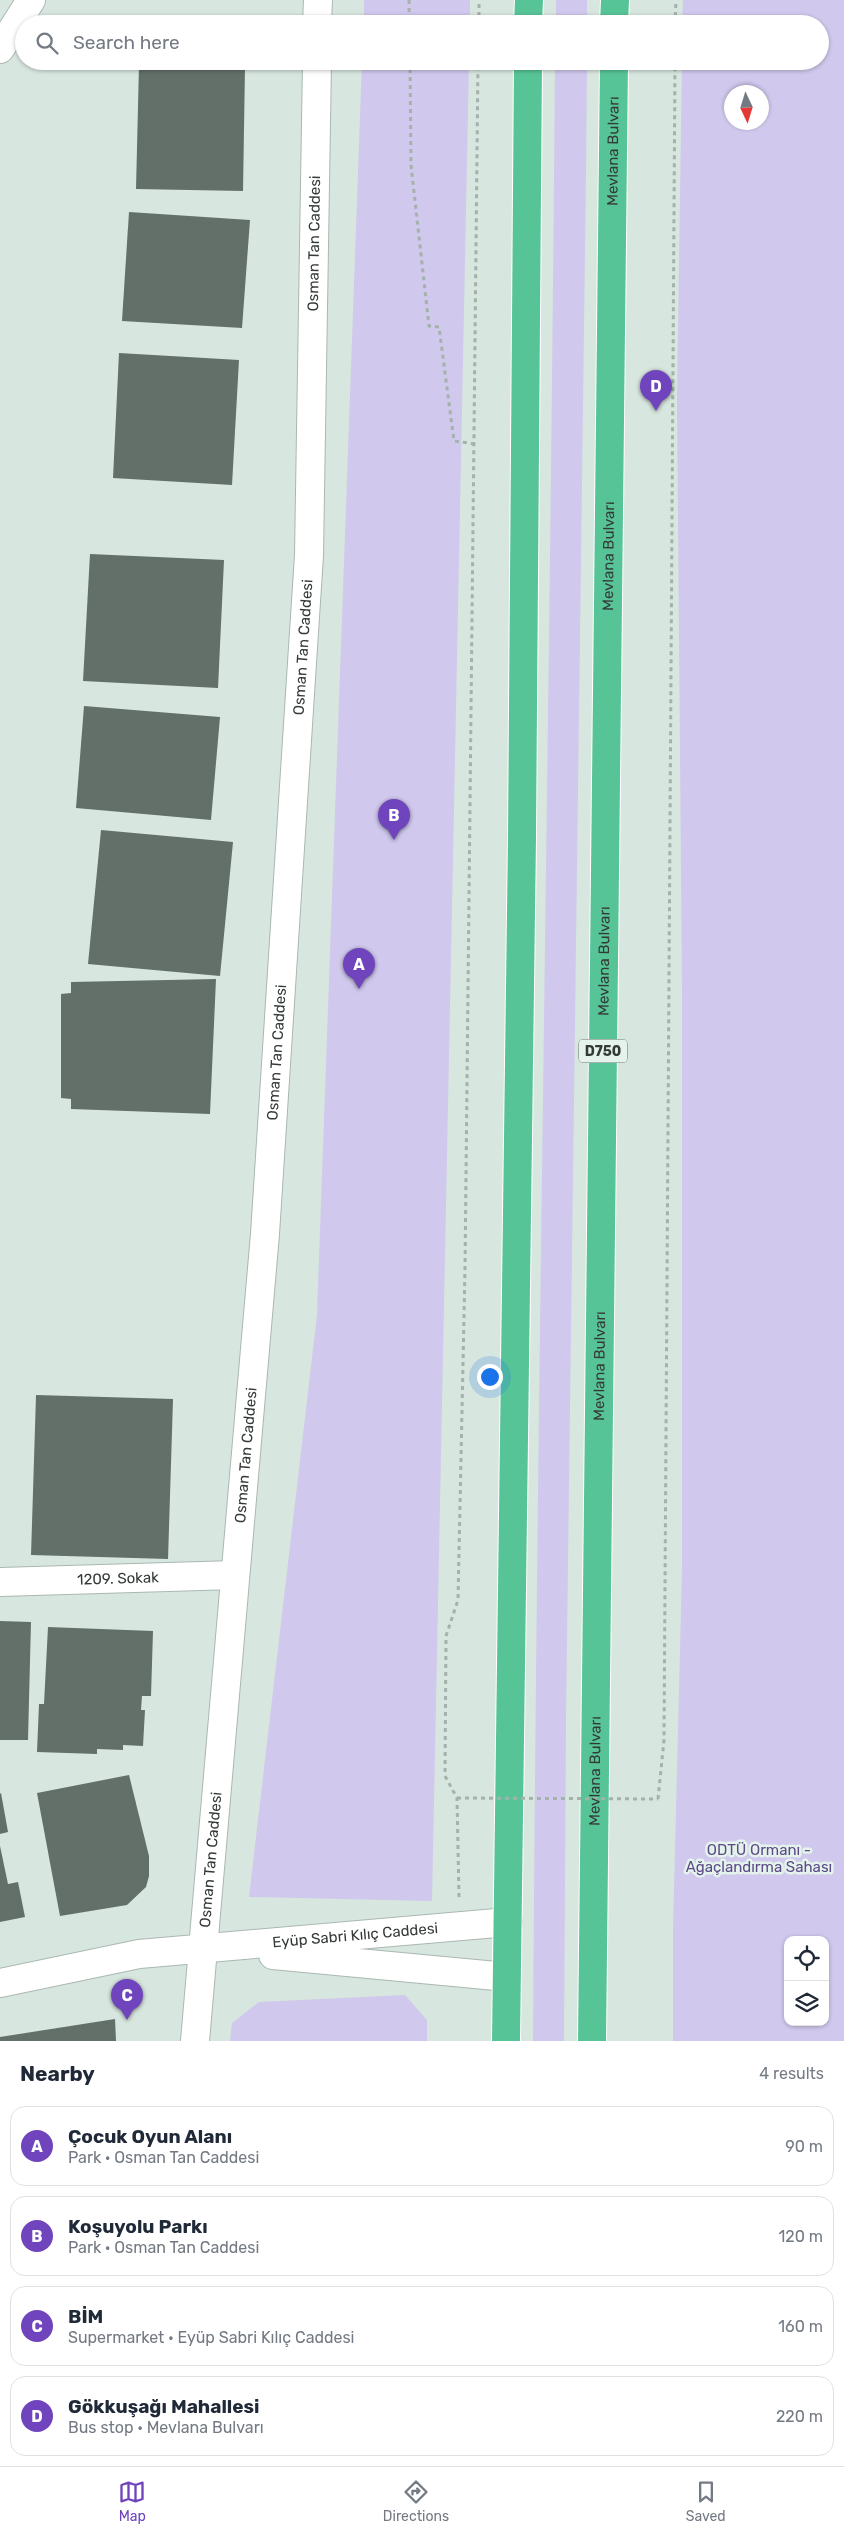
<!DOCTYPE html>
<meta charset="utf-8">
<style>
:root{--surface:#fff;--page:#f2f2f3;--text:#1f2937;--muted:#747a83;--line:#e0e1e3;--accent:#6f44bc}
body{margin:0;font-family:Rubik,sans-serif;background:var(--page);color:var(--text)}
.controls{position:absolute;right:15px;bottom:15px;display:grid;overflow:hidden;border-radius:10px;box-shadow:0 1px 4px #0004}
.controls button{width:45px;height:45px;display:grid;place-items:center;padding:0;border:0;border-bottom:1px solid var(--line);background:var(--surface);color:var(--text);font:25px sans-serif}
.compass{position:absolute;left:724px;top:85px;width:45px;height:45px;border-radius:50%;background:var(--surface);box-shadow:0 1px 4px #0004;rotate:176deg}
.you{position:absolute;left:489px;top:1376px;width:18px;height:18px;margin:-12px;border:4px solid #fff;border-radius:50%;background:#1a73e8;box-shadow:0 0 0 8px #1a73e833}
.badge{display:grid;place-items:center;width:32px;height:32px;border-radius:50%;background:var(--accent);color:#fff;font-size:16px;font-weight:700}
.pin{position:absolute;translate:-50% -41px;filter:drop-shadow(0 1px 2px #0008)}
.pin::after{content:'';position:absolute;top:26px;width:18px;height:15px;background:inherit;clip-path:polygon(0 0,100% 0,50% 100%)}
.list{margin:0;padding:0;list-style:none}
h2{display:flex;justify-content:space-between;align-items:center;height:65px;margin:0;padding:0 20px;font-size:21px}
h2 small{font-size:16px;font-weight:400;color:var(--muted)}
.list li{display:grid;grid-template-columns:32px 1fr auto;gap:15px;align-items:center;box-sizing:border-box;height:80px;margin:0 10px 10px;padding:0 10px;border:1px solid var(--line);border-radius:15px}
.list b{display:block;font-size:19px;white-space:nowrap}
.list p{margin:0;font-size:16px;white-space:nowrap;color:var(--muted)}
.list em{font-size:16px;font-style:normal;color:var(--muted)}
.icon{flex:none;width:28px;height:28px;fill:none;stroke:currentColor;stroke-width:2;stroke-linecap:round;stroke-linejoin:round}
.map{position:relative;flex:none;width:844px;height:2041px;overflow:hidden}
.search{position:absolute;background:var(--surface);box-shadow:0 1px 4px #0004;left:15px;right:15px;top:15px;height:55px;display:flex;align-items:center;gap:12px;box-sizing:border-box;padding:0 18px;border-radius:28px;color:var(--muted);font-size:19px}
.sheet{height:425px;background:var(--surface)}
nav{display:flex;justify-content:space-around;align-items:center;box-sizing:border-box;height:70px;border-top:1px solid var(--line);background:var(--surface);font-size:14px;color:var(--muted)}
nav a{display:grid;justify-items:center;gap:2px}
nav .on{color:var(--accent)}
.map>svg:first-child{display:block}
</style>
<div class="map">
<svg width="844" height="2041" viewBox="0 0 844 2041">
<rect width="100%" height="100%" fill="#d7e6de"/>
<g fill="#d0c8ed" fill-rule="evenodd">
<rect x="364" y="0" width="106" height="24"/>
<rect x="556" y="0" width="31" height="24"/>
<path d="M683 0H844V2041H673V1931L682 1569V989L677 400 682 61H820V24H682ZM732 92H762V122H732ZM788 1940H825V2022H788Z"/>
<path d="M362 61H469L432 1901 249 1897 317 1315Z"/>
<path d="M555 61H587L586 173 566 1717 564 2041H533C537 1381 550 721 555 61Z"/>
<path d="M405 1995 427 2020V2041H230L232 2023 259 2002Z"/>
</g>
<g fill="#637069">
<path d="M139 65 245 67 243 191 136 189Z"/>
<path d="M129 212 250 220 242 328 122 321Z"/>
<path d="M119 353 239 360 232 485 113 478Z"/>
<path d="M90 554 224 560 218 688 83 681Z"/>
<path d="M84 706 220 717 211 820 76 808Z"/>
<path d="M101 830 233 842 220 976 88 964Z"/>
<path d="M216 979 210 1114 71 1109V1099L61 1098V994L71 993V982Z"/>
<path d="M36 1395 173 1399 168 1559 31 1555Z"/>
<path d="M0 1621 31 1622 28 1740H0Z"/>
<path d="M48 1627 153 1631 151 1696H142L141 1710H145L143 1746 123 1745V1750L97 1749V1754L37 1752 39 1704H44Z"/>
<path d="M129 1775 149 1856V1876L146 1887 127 1905 60 1916 37 1793Z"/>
<path d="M1 1793 8 1832 0 1834V1794Z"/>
<path d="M0 1846 8 1884 18 1882 25 1917 0 1922Z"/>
<path d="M115 2019 116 2041H0V2037Z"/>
</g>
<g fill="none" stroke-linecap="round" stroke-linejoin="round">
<defs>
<g id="minor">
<path d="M317 24 318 0"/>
<path d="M0 49 31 0"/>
<path id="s1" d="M0 1582 235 1575"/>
<path d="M273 1955 507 1977"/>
<path id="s2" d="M0 1983 139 1954 508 1922"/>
<path id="s3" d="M195 2041 265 1234 309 555 317 61"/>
</g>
<g id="highway">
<path d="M528 24 529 0"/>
<path d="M614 24 615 0"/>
<path d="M506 2041 522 837 528 61"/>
<path id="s4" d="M592 2041 614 61"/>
</g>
</defs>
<use href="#minor" stroke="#aab8b1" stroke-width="30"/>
<use href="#highway" stroke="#fff" stroke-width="30"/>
<g stroke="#a5b1ab" stroke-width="3" stroke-dasharray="4 4" stroke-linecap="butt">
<path d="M409 0V24"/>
<path d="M479 24V0"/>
<path d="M675 24 676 0"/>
<path d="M410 61 411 165 429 326 439 327 454 441 475 444"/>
<path d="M658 1799 664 1740 675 61"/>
<path d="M459 1897 457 1798 445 1776 446 1636 458 1600 465 1269 478 61"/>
</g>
<use href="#minor" stroke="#fff" stroke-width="28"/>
<use href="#highway" stroke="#57c497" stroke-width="28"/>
<path stroke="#a5b1ab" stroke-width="3" stroke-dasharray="4 4" stroke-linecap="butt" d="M457 1798 658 1799"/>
</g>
<g text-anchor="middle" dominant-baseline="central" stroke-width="5" stroke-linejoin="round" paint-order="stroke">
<rect fill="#e4f3eb" stroke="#69726d" stroke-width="1" x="579" y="1039.5" width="48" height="23" rx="4"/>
<g font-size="14" font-weight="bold" fill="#343a37">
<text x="603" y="1051">D750</text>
</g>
<g font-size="15" fill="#343a37" stroke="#e4f3eb">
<text stroke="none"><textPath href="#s4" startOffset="1890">Mevlana Bulvarı</textPath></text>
<text stroke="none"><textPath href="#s3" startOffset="1802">Osman Tan Caddesi</textPath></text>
<text stroke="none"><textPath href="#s4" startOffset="1485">Mevlana Bulvarı</textPath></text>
<text stroke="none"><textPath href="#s3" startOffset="1398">Osman Tan Caddesi</textPath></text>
<text stroke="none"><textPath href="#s4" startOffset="1080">Mevlana Bulvarı</textPath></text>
<text stroke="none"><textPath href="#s3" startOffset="992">Osman Tan Caddesi</textPath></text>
<text stroke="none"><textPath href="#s4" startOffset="675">Mevlana Bulvarı</textPath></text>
<text stroke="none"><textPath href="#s3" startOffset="588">Osman Tan Caddesi</textPath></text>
<text stroke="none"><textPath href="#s1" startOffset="118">1209. Sokak</textPath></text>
<text stroke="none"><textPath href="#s4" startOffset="270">Mevlana Bulvarı</textPath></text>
<text stroke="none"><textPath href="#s3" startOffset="182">Osman Tan Caddesi</textPath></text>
<text stroke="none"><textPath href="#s2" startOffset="359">Eyüp Sabri Kılıç Caddesi</textPath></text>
</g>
<g font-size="15" fill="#5d4a89" stroke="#e4f3eb">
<text x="759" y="1850">ODTÜ Ormanı -<tspan x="759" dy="17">Ağaçlandırma Sahası</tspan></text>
</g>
</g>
</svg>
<div class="controls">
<button><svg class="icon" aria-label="locate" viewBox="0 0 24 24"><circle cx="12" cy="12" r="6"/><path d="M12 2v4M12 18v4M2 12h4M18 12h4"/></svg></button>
<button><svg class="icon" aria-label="layers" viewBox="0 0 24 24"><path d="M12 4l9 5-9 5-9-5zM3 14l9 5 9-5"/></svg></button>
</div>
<svg class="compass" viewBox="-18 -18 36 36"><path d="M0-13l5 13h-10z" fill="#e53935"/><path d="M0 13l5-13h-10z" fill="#747a83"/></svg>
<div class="you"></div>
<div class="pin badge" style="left:359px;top:989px">A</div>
<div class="pin badge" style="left:394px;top:840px">B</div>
<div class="pin badge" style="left:127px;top:2020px">C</div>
<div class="pin badge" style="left:656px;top:411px">D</div>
<div class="search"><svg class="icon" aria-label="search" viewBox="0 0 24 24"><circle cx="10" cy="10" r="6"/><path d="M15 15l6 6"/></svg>Search here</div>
</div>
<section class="sheet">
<h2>Nearby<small>4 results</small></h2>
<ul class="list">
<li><span class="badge">A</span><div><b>Çocuk Oyun Alanı</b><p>Park · Osman Tan Caddesi</p></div><em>90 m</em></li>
<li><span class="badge">B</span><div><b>Koşuyolu Parkı</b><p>Park · Osman Tan Caddesi</p></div><em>120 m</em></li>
<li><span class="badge">C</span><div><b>BİM</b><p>Supermarket · Eyüp Sabri Kılıç Caddesi</p></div><em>160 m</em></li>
<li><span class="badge">D</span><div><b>Gökkuşağı Mahallesi</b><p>Bus stop · Mevlana Bulvarı</p></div><em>220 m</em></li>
</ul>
</section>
<nav>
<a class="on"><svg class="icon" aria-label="map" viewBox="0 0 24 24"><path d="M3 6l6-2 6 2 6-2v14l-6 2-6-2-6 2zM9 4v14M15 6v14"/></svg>Map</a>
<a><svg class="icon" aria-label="directions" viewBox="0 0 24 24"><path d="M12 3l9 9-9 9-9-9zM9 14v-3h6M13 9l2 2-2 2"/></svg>Directions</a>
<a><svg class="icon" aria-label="saved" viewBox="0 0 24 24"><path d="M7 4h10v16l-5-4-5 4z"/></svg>Saved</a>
</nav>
